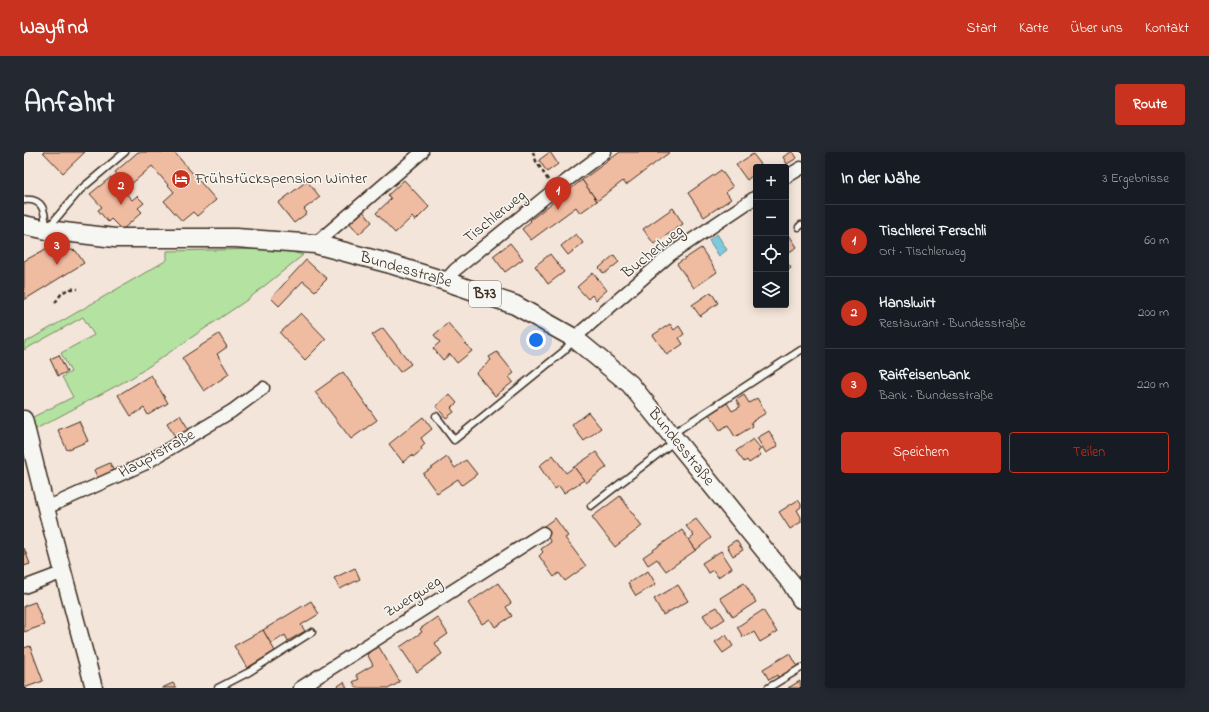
<!DOCTYPE html>
<html lang="de">
<meta charset="utf-8">
<style>
:root{--surface:#171b24;--page:#242831;--text:#f1f3f6;--muted:#9ea1a6;--line:#363941;--accent:#c8321e}
body{margin:0;font-family:"Indie Flower",sans-serif;background:var(--page);color:var(--text)}
.controls{position:absolute;right:12px;top:12px;display:grid;overflow:hidden;border-radius:4px;box-shadow:0 2px 10px #0003}
.controls button{width:36px;height:36px;display:grid;place-items:center;padding:0;border:0;border-bottom:1px solid var(--line);background:var(--surface);color:var(--text);font:20px sans-serif}
.you{position:absolute;left:512px;top:188px;width:14px;height:14px;margin:-10px;border:3px solid #fff;border-radius:50%;background:#1a73e8;box-shadow:0 0 0 6px #1a73e833}
.badge{display:grid;place-items:center;width:26px;height:26px;border-radius:50%;background:var(--accent);color:#fff;font-size:13px;font-weight:700}
.pin{position:absolute;translate:-50% -33px;filter:drop-shadow(0 1px 2px #0008)}
.pin::after{content:'';position:absolute;top:21px;width:14px;height:12px;background:inherit;clip-path:polygon(0 0,100% 0,50% 100%)}
.list{margin:0;padding:0;list-style:none}
h2{display:flex;justify-content:space-between;align-items:center;height:52px;margin:0;padding:0 16px;font-size:17px}
h2 small{font-size:13px;font-weight:400;color:var(--muted)}
.list li{display:grid;grid-template-columns:26px 1fr auto;gap:12px;align-items:center;box-sizing:border-box;height:72px;padding:0 16px;border-top:1px solid var(--line)}
.list b{display:block;font-size:15px;white-space:nowrap}
.list p{margin:0;font-size:13px;white-space:nowrap;color:var(--muted)}
.list em{font-size:13px;font-style:normal;color:var(--muted)}
.actions{display:flex;gap:8px;padding:12px 16px}
.actions a{flex:1;padding:9px 0;border:1px solid var(--accent);border-radius:4px;text-align:center;font-size:14px;color:var(--accent)}
.actions .main{background:var(--accent);color:#fff}
.icon{flex:none;width:22px;height:22px;fill:none;stroke:currentColor;stroke-width:2;stroke-linecap:round;stroke-linejoin:round}
.map{position:relative;flex:none;width:777px;height:536px;overflow:hidden;border-radius:4px}
header{display:flex;align-items:center;gap:24px;box-sizing:border-box;height:56px;padding:0 20px;background:var(--accent);color:#fff}
header strong{font-size:19px}
nav{display:flex;gap:22px;margin-inline-start:auto;font-size:14px}
.intro{display:flex;align-items:center;justify-content:space-between;box-sizing:border-box;height:96px;padding:0 24px}
h1{margin:0;font-size:28px}
.button{padding:10px 18px;border-radius:4px;background:var(--accent);color:#fff;font-size:14px;font-weight:700}
main{display:flex;gap:24px;padding:0 24px}
aside{flex:1;background:var(--surface);border-radius:4px;box-shadow:0 2px 10px #0003}
.map>svg:first-child{display:block}
</style>
<header>
<strong>Wayfind</strong>
<nav><a>Start</a><a>Karte</a><a>Über uns</a><a>Kontakt</a></nav>
</header>
<div class="intro"><h1>Anfahrt</h1><a class="button">Route</a></div>
<main>
<div class="map">
<svg width="777" height="536" viewBox="0 0 777 536">
<rect width="100%" height="100%" fill="#f4e5da"/>
<filter id="ink" filterUnits="userSpaceOnUse"><feTurbulence type="fractalNoise" baseFrequency=".025" numOctaves="2"/><feDisplacementMap in="SourceGraphic" scale="8" xChannelSelector="R" yChannelSelector="G"/><feConvolveMatrix kernelMatrix="1 2 1 2 8 2 1 2 1" color-interpolation-filters="sRGB"/></filter>
<g filter="url(#ink)">
<path fill="#b3e2a1" stroke="#778660" d="M238 97 264 99 279 103 223 148 109 225 10 278 7 266 49 245 38 225 47 220 37 201 70 183 59 165 0 198V191L143 108V99Z"/>
<path fill="#7ecadd" stroke="#638a91" d="M693 82 703 98 695 104 685 88Z"/>
<g fill="#f0bca1" stroke="#3b2a1e">
<path d="M19 0H61L39 21Z"/>
<path d="M114 0H150L192 48 173 64 169 60 158 69 140 49 150 40 128 14 104 35 91 20Z"/>
<path d="M526 0 534 12 523 20 515 8Z"/>
<path d="M596 0H646L602 33 599 29 573 49 558 28Z"/>
<path d="M767 0H769L773 6 763 12 759 5Z"/>
<path d="M729 2 739 15H732V28L729 23 723 28 712 13Z"/>
<path d="M697 18 709 35 702 40 707 47 680 65 664 41Z"/>
<path d="M87 25 108 48 113 44 120 51 114 56 118 60 98 78 87 67 84 70 74 58 78 55 66 42Z"/>
<path d="M380 28 405 55 391 69 388 65 371 81 352 61 367 47 364 43Z"/>
<path d="M558 28 573 49 556 61 552 55 507 88 498 77 507 69 506 68Z"/>
<path d="M283 29 296 45 280 57 283 61 270 71 254 51Z"/>
<path d="M649 56 659 72 630 92 619 77Z"/>
<path d="M337 57 348 70 335 82 324 69Z"/>
<path d="M552 82 559 91 544 103 537 94Z"/>
<path d="M765 83 773 95 762 102V85Z"/>
<path d="M486 91 499 107 481 120 469 104Z"/>
<path d="M27 94 52 99 60 111 0 148V109Z"/>
<path d="M677 96 693 120 670 136 653 112Z"/>
<path d="M526 102 540 120 524 132 511 114Z"/>
<path d="M590 103 595 110 580 122 575 116Z"/>
<path d="M282 108 303 127 291 139 279 129 255 154 247 146Z"/>
<path d="M762 109 767 116 762 120Z"/>
<path d="M569 121 583 138 572 148 568 143 564 147 553 135Z"/>
<path d="M687 140 694 151 676 164 668 153Z"/>
<path d="M277 161 302 187 281 208 256 181Z"/>
<path d="M424 171 448 199 433 211 426 202 419 208 409 196 416 190 410 183Z"/>
<path d="M646 172 650 178 655 174 660 182 655 186 659 192 643 203 629 183Z"/>
<path d="M359 176 387 212 376 220 348 183Z"/>
<path d="M195 182 203 195 193 202 205 222 180 239 158 206Z"/>
<path d="M473 200 490 221 485 225 489 230 471 244 452 221 467 208 465 205Z"/>
<path d="M35 203 43 220 34 224 26 207Z"/>
<path d="M319 220 353 268 327 287 291 240Z"/>
<path d="M127 223 144 251 124 263 120 256 107 264 94 243Z"/>
<path d="M425 242 433 251 427 256 430 260 422 266 412 254Z"/>
<path d="M720 243 725 251 733 246 742 261 727 270 729 274 711 285 704 273 696 278 685 262 703 251 708 259 716 255 712 248Z"/>
<path d="M564 260 577 276 560 289 548 273Z"/>
<path d="M156 263 165 278 152 287 143 271Z"/>
<path d="M399 265 408 277 397 286 401 292 397 296 398 298 389 305 388 303 379 310 365 292Z"/>
<path d="M55 269 64 289 43 298 34 278Z"/>
<path d="M745 279 754 294 742 301 733 286Z"/>
<path d="M729 287 737 297 734 299 737 303 725 311 723 308 720 310 712 299Z"/>
<path d="M572 300 583 315 562 331 550 315Z"/>
<path d="M529 303 542 321 550 315 560 328 540 341 535 334 531 337 515 314Z"/>
<path d="M423 305 431 316 442 308 453 322 438 333 434 327 413 341 399 322Z"/>
<path d="M86 311 90 320 74 327 70 318Z"/>
<path d="M596 344 618 374 591 395 568 365Z"/>
<path d="M774 348 777 352V355L773 358 777 365V370L766 377 755 360Z"/>
<path d="M531 366 544 384 541 386 562 414 541 429 535 421 530 425 515 404 519 400 517 397 527 390 517 376Z"/>
<path d="M672 367 687 386 672 398 665 388 670 384 662 374Z"/>
<path d="M658 378 672 398 642 419 633 407 624 413 619 405Z"/>
<path d="M712 388 719 398 709 404 703 394Z"/>
<path d="M0 396 6 412 0 414Z"/>
<path d="M697 399 708 416 694 425 689 418 684 421 678 411Z"/>
<path d="M331 416 336 427 316 437 310 426Z"/>
<path d="M624 419 632 432 612 444 604 431Z"/>
<path d="M474 431 487 451 482 455 488 464 471 475 466 467 458 472 444 451Z"/>
<path d="M720 431 732 450 709 465 696 446Z"/>
<path d="M654 433 664 449 639 463 630 447Z"/>
<path d="M287 449 295 462 277 473 281 479 264 489 261 483 247 492 239 478Z"/>
<path d="M11 450 20 473 0 480V454Z"/>
<path d="M693 455 701 467 687 476 679 463Z"/>
<path d="M739 458 753 480 736 490 730 480 727 482 726 481 719 485 713 475Z"/>
<path d="M413 465 424 482 411 491 418 502 393 520 376 495 398 480 396 477Z"/>
<path d="M239 478 251 499 223 516 210 494Z"/>
<path d="M702 483 709 494 699 501 691 490Z"/>
<path d="M6 494 19 529 0 536V496Z"/>
<path d="M355 495 376 530 366 536H333L329 530 335 527 332 523 349 513 343 502Z"/>
<path d="M766 501 775 517 755 528 753 523 745 528 739 517Z"/>
<path d="M776 529 777 536H764Z"/>
<path d="M320 530 323 536H311Z"/>
<path d="M149 531 152 536H138Z"/>
</g>
<g fill="none" stroke-linecap="round" stroke-linejoin="round">
<defs>
<g id="lane">
<path d="M0 48C20 46 21 60 22 76"/>
<path d="M775 75 777 73"/>
<path d="M24 76 56 38 101 0"/>
<path d="M412 264 430 288 540 199 550 187"/>
<path d="M648 282 777 198"/>
<path d="M567 354 651 289"/>
<path d="M194 536 225 520 288 480"/>
<path d="M744 536 777 516"/>
</g>
<g id="street">
<path d="M762 25 777 16"/>
<path d="M291 92 398 0"/>
<path d="M421 129 431 118 530 38 581 0"/>
<path d="M550 186 647 102 732 45"/>
<path d="M22 356 120 312 208 259 239 236"/>
<path d="M0 435 40 420"/>
<path d="M276 536 519 381"/>
</g>
<path id="secondary" d="M0 267 22 356 70 536"/>
<path id="primary" d="M0 73 23 78 91 86H212L291 92 363 111 421 129 491 153 550 186 606 232 768 432 777 447"/>
</defs>
<use href="#lane" stroke="#3b2a1e" stroke-width="9"/>
<use href="#street" stroke="#3b2a1e" stroke-width="15"/>
<use href="#secondary" stroke="#3b2a1e" stroke-width="19"/>
<use href="#primary" stroke="#3b2a1e" stroke-width="21"/>
<g stroke="#3b2a1e" stroke-width="2.5" stroke-dasharray="4 3" stroke-linecap="butt">
<path d="M509 0 512 9 524 28"/>
<path d="M31 151C38 140 41 136 54 137"/>
</g>
<use href="#lane" stroke="#f6f6f2" stroke-width="6"/>
<use href="#street" stroke="#f6f6f2" stroke-width="12"/>
<use href="#secondary" stroke="#f6f6f2" stroke-width="16"/>
<use href="#primary" stroke="#f6f6f2" stroke-width="18"/>
</g>
</g>
<defs>
<symbol id="hotel-disc" viewBox="-11 -11 22 22"><circle r="9.5" fill="#c8321e" stroke="#f6f6f2"/><path d="M-6-4.5h1.5V1H6V5H4.5V3h-9V5H-6ZM-4 0a1.8 1.8 0 1 1 3.6 0ZM.5 0V-2.5h3Q6-2.5 6 0Z" fill="#fff"/></symbol>
</defs>
<g fill-rule="evenodd">
<use href="#hotel-disc" x="146" y="16" width="22" height="22"/>
</g>
<g text-anchor="middle" dominant-baseline="central" stroke-width="3" stroke-linejoin="round" paint-order="stroke">
<rect fill="#f6f6f2" stroke="#73675e" stroke-width="1" x="445" y="129" width="32" height="26" rx="3"/>
<g font-size="15" font-weight="bold" fill="#3b2a1e">
<text x="461" y="142">B73</text>
</g>
<g font-size="16" fill="#3b2a1e" stroke="#f6f6f2" text-anchor="start">
<text x="171" y="27">Frühstückspension Winter</text>
</g>
<g font-size="16" fill="#3b2a1e" stroke="#f6f6f2">
<text transform="translate(471 65) rotate(-39)">Tischlerweg</text>
<text transform="translate(629 100) rotate(-39)">Bucherlweg</text>
<text transform="translate(382 118) rotate(16)">Bundesstraße</text>
<text transform="translate(657 295) rotate(51)">Bundesstraße</text>
<text transform="translate(133 302) rotate(-29)">Hauptstraße</text>
<text transform="translate(389 445) rotate(-32)">Zwergweg</text>
</g>
</g>
</svg>
<div class="controls">
<button>+</button>
<button>−</button>
<button><svg class="icon" aria-label="locate" viewBox="0 0 24 24"><circle cx="12" cy="12" r="6"/><path d="M12 2v4M12 18v4M2 12h4M18 12h4"/></svg></button>
<button><svg class="icon" aria-label="layers" viewBox="0 0 24 24"><path d="M12 4l9 5-9 5-9-5zM3 14l9 5 9-5"/></svg></button>
</div>
<div class="you"></div>
<div class="pin badge" style="left:534px;top:58px">1</div>
<div class="pin badge" style="left:97px;top:53px">2</div>
<div class="pin badge" style="left:33px;top:113px">3</div>
</div>
<aside>
<h2>In der Nähe<small>3 Ergebnisse</small></h2>
<ul class="list">
<li><span class="badge">1</span><div><b>Tischlerei Ferschli</b><p>Ort · Tischlerweg</p></div><em>60 m</em></li>
<li><span class="badge">2</span><div><b>Hanslwirt</b><p>Restaurant · Bundesstraße</p></div><em>200 m</em></li>
<li><span class="badge">3</span><div><b>Raiffeisenbank</b><p>Bank · Bundesstraße</p></div><em>220 m</em></li>
</ul>
<div class="actions"><a class="main">Speichern</a><a>Teilen</a></div>
</aside>
</main>
